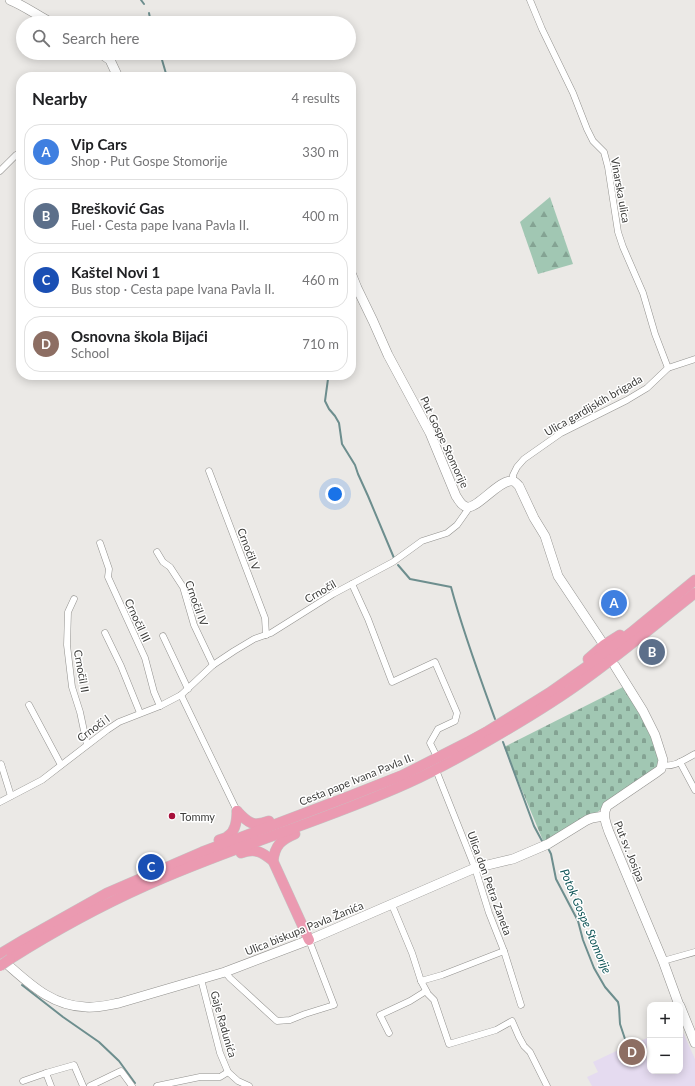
<!DOCTYPE html>
<meta charset="utf-8">
<style>
:root{--surface:#fff;--page:#f2f2f2;--text:#202124;--muted:#757577;--line:#e0e0e0;--accent:#0b8043}
body{margin:0;font-family:Lato,sans-serif;background:var(--page);color:var(--text)}
.controls{position:absolute;right:12px;bottom:12px;display:grid;overflow:hidden;border-radius:8px;box-shadow:0 2px 10px #0003}
.controls button{width:36px;height:36px;display:grid;place-items:center;padding:0;border:0;border-bottom:1px solid var(--line);background:var(--surface);color:var(--text);font:20px sans-serif}
.you{position:absolute;left:335px;top:494px;width:14px;height:14px;margin:-10px;border:3px solid #fff;border-radius:50%;background:#1a73e8;box-shadow:0 0 0 6px #1a73e833}
.badge{display:grid;place-items:center;width:26px;height:26px;border-radius:50%;background:var(--accent);color:#fff;font-size:13px;font-weight:700}
.pin{position:absolute;translate:-50% -50%;border:2px solid #fff;box-shadow:0 1px 4px #0006}
.list{margin:0;padding:0;list-style:none}
h2{display:flex;justify-content:space-between;align-items:center;height:52px;margin:0;padding:0 16px;font-size:17px}
h2 small{font-size:13px;font-weight:400;color:var(--muted)}
.list li{display:grid;grid-template-columns:26px 1fr auto;gap:12px;align-items:center;box-sizing:border-box;height:56px;margin:0 8px 8px;padding:0 8px;border:1px solid var(--line);border-radius:16px}
.list b{display:block;font-size:15px;white-space:nowrap}
.list p{margin:0;font-size:13px;white-space:nowrap;color:var(--muted)}
.list em{font-size:13px;font-style:normal;color:var(--muted)}
.icon{flex:none;width:22px;height:22px;fill:none;stroke:currentColor;stroke-width:2;stroke-linecap:round;stroke-linejoin:round}
.map{position:relative;flex:none;width:695px;height:1086px;overflow:hidden}
.search{position:absolute;background:var(--surface);box-shadow:0 2px 10px #0003;left:16px;top:16px;width:340px;height:44px;display:flex;align-items:center;gap:10px;box-sizing:border-box;padding:0 14px;border-radius:22px;color:var(--muted);font-size:15px}
.panel{position:absolute;background:var(--surface);box-shadow:0 2px 10px #0003;left:16px;top:72px;width:340px;height:308px;border-radius:16px}
.map>svg:first-child{display:block}
</style>
<div class="map">
<svg width="695" height="1086" viewBox="0 0 695 1086">
<defs>
<pattern id="forest-firs" width="22" height="20" patternUnits="userSpaceOnUse"><rect width="22" height="20" fill="#a1c7b3"/><path d="M5 1l3.5 6h-7zM16 11l3.5 6h-7z" fill="#84a393"/></pattern>
<pattern id="cemetery-stones" width="16" height="16" patternUnits="userSpaceOnUse"><rect width="16" height="16" fill="#a1c7b3"/><path d="M2 7V4a2 2 0 0 1 4 0v3zM10 15v-3a2 2 0 0 1 4 0v3z" fill="#84a393"/></pattern>
</defs>
<rect width="100%" height="100%" fill="#ebe9e6"/>
<path fill="#e5dbf0" d="M680 1026 695 1059V1086H592L587 1077 598 1072 593 1062 627 1046 650 1037V1071H680Z"/>
<path fill="url(#forest-firs)" d="M550 197 573 264 538 274 520 222Z"/>
<path fill="url(#cemetery-stones)" d="M625 686 657 746 660 763 653 773 596 813 544 843 504 747Z"/>
<g fill="none" stroke-linecap="round" stroke-linejoin="round">
<g stroke="#6d8e8e" stroke-width="2">
<path d="M141 0 144 4"/>
<path d="M149 13 151 23"/>
<path d="M160 53 167 77"/>
<path d="M327 375 328 379 325 401 329 409 335 416 339 423 342 444 355 465 358 474 368 496 394 558"/>
<path d="M398 565 410 579 451 587C463 632 479 675 495 719"/>
<path d="M503 742 534 826 542 841"/>
<path d="M549 850 551 854 556 879 578 921 583 940 594 968 605 987 618 1002 619 1007 620 1024 626 1042"/>
<path d="M22 985 63 1017 99 1042 119 1061 135 1083"/>
</g>
<defs>
<g id="street">
<path d="M530 0 542 29 573 93 587 129 593 141 604 152 608 167 618 232 623 247 643 293 655 334 668 368"/>
<path d="M0 171 16 155 21 153"/>
<path d="M209 471 265 618 266 635"/>
<path d="M513 481V475L517 467 524 459 561 433 627 400 647 388 668 368 695 359"/>
<path d="M100 543 109 569 108 577 145 658 154 692 160 706"/>
<path d="M157 552 163 562 170 567 183 587 194 625 213 665"/>
<path d="M352 584 368 619 392 682 435 662 457 713 455 721 438 729 430 743 437 757"/>
<path d="M74 599 68 612 67 645 72 687 80 712 87 745"/>
<path d="M105 633 121 666 140 713"/>
<path d="M163 636 188 689"/>
<path d="M181 695 237 811"/>
<path d="M29 705 61 765"/>
<path d="M680 762 695 790"/>
<path d="M1 764 11 796"/>
<path d="M662 765C674 768 685 759 695 754"/>
<path d="M436 770 475 868 489 913 504 951 521 1005"/>
<path d="M0 802 42 780 107 730 119 722 160 706 181 695 213 665 234 651 254 639 271 633 333 594 393 562 422 541 447 533 457 525 469 508"/>
<path d="M392 905 412 953 421 981 428 994 434 1000 449 1044 496 1030 512 1021 519 1037 524 1046 530 1052 547 1086"/>
<path d="M663 961 695 952"/>
<path d="M225 972 230 978 277 1021 290 1020 305 1014 334 1005 309 940"/>
<path d="M201 979 220 1053 228 1072 238 1081 249 1086"/>
<path d="M421 981 442 975 504 951"/>
<path d="M389 1033 380 1015 410 1001 426 991"/>
<path d="M46 1073 51 1086"/>
<path d="M23 1081 46 1073 74 1065 83 1086"/>
<path d="M90 1086 121 1071 132 1086"/>
<path d="M157 1086 200 1077H220L228 1072"/>
</g>
<g id="secondary">
<path d="M10 0C25 6 38 16 52 23"/>
<path d="M100 53 110 60 118 77"/>
<path d="M351 273 357 288 373 321 388 355 430 433 456 496C459 500 461 506 467 507 477 509 500 479 512 481 515 481 517 484 519 486L534 518 545 536 558 576 604 645"/>
<path d="M615 666 643 711 655 735 663 760 661 769 657 772 607 806C602 815 606 823 609 832L663 961 679 1005"/>
<path d="M0 958C26 980 49 1006 86 1007 97 1008 108 1005 119 1003L225 972 309 940 475 868 513 859 548 844 587 820 592 818 604 816"/>
<path d="M680 1006 695 1043"/>
</g>
<g id="primary">
<path d="M588 659 604 645 620 635"/>
<path d="M237 811C248 823 253 827 269 821"/>
<path d="M219 840C222 839 226 838 228 836 236 831 237 820 237 811"/>
<path d="M241 853C256 848 262 852 273 861L309 940"/>
<path d="M273 861C275 845 281 840 295 834"/>
<path d="M0 954 25 939 107 893 202 852 350 796 403 775 468 742 488 731 549 693 586 667 633 631 695 580"/>
<path d="M10 959C53 932 98 907 145 886 230 847 322 822 408 783 439 769 469 752 498 735 527 718 557 700 584 680 622 653 658 622 695 593"/>
</g>
</defs>
<use href="#street" stroke="#92918e" stroke-width="7"/>
<use href="#secondary" stroke="#92918e" stroke-width="10"/>
<use href="#primary" stroke="#c5c5c4" stroke-width="11"/>
<use href="#street" stroke="#fff" stroke-width="6"/>
<use href="#secondary" stroke="#fff" stroke-width="9"/>
<use href="#primary" stroke="#eb9ab1" stroke-width="10"/>
<defs>
<path id="primary-bridge" d="M0 966 10 959"/>
</defs>
<use href="#primary-bridge" stroke="#c5c5c4" stroke-width="11" stroke-linecap="butt"/>
<use href="#primary-bridge" stroke="#eb9ab1" stroke-width="10"/>
</g>
<circle fill="#a70f3a" stroke="#fff" stroke-width="1.5" cx="172" cy="816" r="4"/>
<g text-anchor="middle" dominant-baseline="central" stroke-width="3" stroke-linejoin="round" paint-order="stroke">
<g font-size="11" fill="#3d3d3b" stroke="#fff">
<text transform="translate(621 190) rotate(80)">Vinarska ulica</text>
<text transform="translate(593 405) rotate(-30)">Ulica gardijskih brigada</text>
<text transform="translate(445 442) rotate(65)">Put Gospe Stomorije</text>
<text transform="translate(249 549) rotate(69)">Crnočil V</text>
<text transform="translate(320 591) rotate(-30)">Crnočil</text>
<text transform="translate(197 603) rotate(70)">Crnočil IV</text>
<text transform="translate(138 620) rotate(65)">Crnočil III</text>
<text transform="translate(82 671) rotate(80)">Crnočil II</text>
<text transform="translate(93 728) rotate(-36)">Crnoči l</text>
<text transform="translate(356 779) rotate(-22)">Cesta pape Ivana Pavla II.</text>
<text transform="translate(630 851) rotate(68)">Put sv. Josipa</text>
<text transform="translate(490 883) rotate(70)">Ulica don Petra Zaneta</text>
<text transform="translate(304 928) rotate(-22)">Ulica biskupa Pavla Žanića</text>
<text transform="translate(224 1024) rotate(74)">Gaje Radunića</text>
</g>
<g font-size="11" fill="#3d3d3b" stroke="#fff" text-anchor="start">
<text x="180" y="816">Tommy</text>
</g>
<g font-size="12" font-style="italic" fill="#0f5557" stroke="#fff">
<text transform="translate(586 921) rotate(67)">Potok Gospe Stomorije</text>
</g>
</g>
</svg>
<div class="controls">
<button>+</button>
<button>−</button>
</div>
<div class="you"></div>
<div class="pin badge" style="left:614px;top:603px;background:#3f7fe0">A</div>
<div class="pin badge" style="left:652px;top:652px;background:#5c6f8a">B</div>
<div class="pin badge" style="left:151px;top:867px;background:#1a4fb4">C</div>
<div class="pin badge" style="left:632px;top:1052px;background:#8d6e63">D</div>
<div class="search"><svg class="icon" aria-label="search" viewBox="0 0 24 24"><circle cx="10" cy="10" r="6"/><path d="M15 15l6 6"/></svg>Search here</div>
<section class="panel">
<h2>Nearby<small>4 results</small></h2>
<ul class="list">
<li><span class="badge" style="background:#3f7fe0">A</span><div><b>Vip Cars</b><p>Shop · Put Gospe Stomorije</p></div><em>330 m</em></li>
<li><span class="badge" style="background:#5c6f8a">B</span><div><b>Brešković Gas</b><p>Fuel · Cesta pape Ivana Pavla II.</p></div><em>400 m</em></li>
<li><span class="badge" style="background:#1a4fb4">C</span><div><b>Kaštel Novi 1</b><p>Bus stop · Cesta pape Ivana Pavla II.</p></div><em>460 m</em></li>
<li><span class="badge" style="background:#8d6e63">D</span><div><b>Osnovna škola Bijaći</b><p>School</p></div><em>710 m</em></li>
</ul>
</section>
</div>
